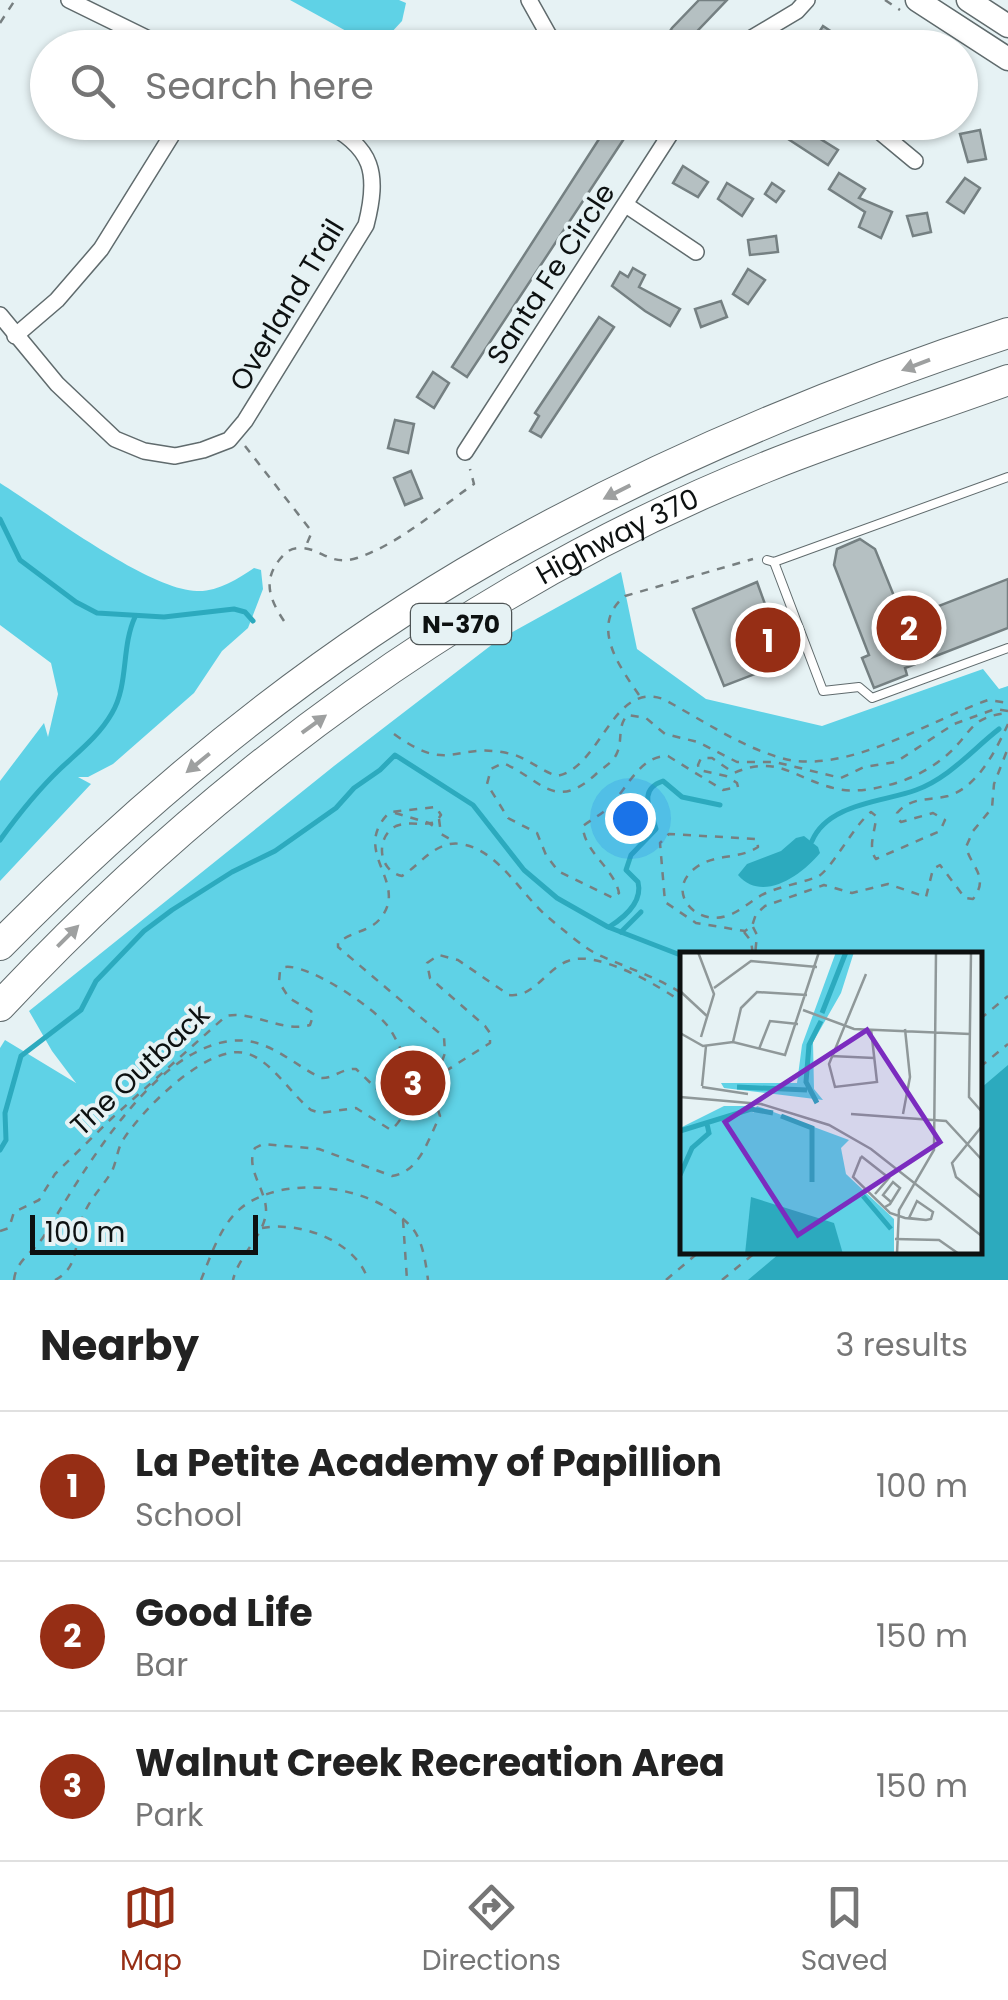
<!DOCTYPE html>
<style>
:root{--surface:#fff;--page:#f2f2f2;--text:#222;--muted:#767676;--line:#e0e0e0;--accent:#962e15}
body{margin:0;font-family:Poppins,sans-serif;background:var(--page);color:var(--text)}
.scale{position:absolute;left:30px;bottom:25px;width:228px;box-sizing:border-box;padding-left:10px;border:5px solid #0d1111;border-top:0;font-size:28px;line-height:35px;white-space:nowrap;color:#0d1111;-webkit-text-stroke:8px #e6f2f4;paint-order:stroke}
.you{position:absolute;left:630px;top:818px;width:35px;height:35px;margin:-25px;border:8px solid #fff;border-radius:50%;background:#1a73e8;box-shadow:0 0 0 15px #1a73e833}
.badge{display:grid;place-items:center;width:65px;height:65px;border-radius:50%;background:var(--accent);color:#fff;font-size:32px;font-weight:700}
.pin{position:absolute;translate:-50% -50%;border:5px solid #fff;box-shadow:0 2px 10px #0006}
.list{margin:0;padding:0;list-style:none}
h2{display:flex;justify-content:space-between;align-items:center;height:130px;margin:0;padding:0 40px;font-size:42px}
h2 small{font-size:32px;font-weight:400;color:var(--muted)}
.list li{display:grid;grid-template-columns:65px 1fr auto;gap:30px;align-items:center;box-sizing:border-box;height:150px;padding:0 40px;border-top:2px solid var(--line)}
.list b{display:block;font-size:38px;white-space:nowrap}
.list p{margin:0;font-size:32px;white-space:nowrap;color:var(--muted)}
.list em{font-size:32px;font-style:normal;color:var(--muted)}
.icon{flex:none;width:55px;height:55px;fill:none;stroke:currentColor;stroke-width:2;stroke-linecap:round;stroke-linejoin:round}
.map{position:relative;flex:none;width:1008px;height:1280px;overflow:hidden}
.search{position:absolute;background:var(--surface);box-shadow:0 2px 8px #0004;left:30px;right:30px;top:30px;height:110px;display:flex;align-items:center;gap:25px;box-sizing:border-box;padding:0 35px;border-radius:55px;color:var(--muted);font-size:38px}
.sheet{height:580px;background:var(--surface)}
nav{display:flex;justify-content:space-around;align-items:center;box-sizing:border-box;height:140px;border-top:2px solid var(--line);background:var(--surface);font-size:28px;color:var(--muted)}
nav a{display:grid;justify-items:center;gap:5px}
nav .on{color:var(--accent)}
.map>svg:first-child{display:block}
</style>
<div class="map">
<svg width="1008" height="1280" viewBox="0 0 1008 1280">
<rect width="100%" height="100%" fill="#e6f2f4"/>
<g fill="#5fd2e6" fill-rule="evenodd">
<path d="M290 0H399L406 3 402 21 377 48Z"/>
<path d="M0 483C45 511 148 590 197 591 217 592 238 579 254 568L261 570 263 589 248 628 222 651 194 693 113 764 88 777H78L91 784 0 881V781L44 723 48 737 58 694 51 663 0 625Z"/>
<path d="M621 572 637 649 706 699 822 726 983 669 999 689 1008 686V1280H0V1048L5 1040 76 1083 52 1051 29 1011 334 766 498 640ZM683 955H980V1252H683Z"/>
</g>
<g fill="#2caabe">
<path d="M804 836 818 847 820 853C801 876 762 903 738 875L747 864 781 851 796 838Z"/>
<path d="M1008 1065V1280H748L780 1253 980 1252 981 1088Z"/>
</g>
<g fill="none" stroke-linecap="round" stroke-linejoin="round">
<g stroke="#2caabe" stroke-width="5">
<path d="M0 519 20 560 76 602 97 613 164 617 234 609 245 612 253 621"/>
<path d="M0 840C18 815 37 791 60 769 78 752 99 736 112 713 129 684 121 647 135 617"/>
<path d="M812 841C828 803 884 802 916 790 949 778 972 750 999 729"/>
<path d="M609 927C625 917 643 902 638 882L626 870 631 855 656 829C651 810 637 790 663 781L682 797 720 805"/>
<path d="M621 932 641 912"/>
<path d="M0 1150 6 1140 5 1113 21 1056 81 1010 96 981 144 931 172 910 232 872 275 851 336 808 354 788 380 770 395 755 473 805 524 870 557 898 608 927 683 956"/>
</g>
</g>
<g fill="#b5c0c2" stroke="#758082" stroke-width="2.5">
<path d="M699 0H727L681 48H659L672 28Z"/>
<path d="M823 26 856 48H822L813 42Z"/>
<path d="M610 122H635L467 377 452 367Z"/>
<path d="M762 122H793L838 150 828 165Z"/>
<path d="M980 130 986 159 968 162 960 134Z"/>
<path d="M683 166 708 182 698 197 673 183Z"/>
<path d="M839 173 865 189 859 198 892 212 881 238 859 227 865 212 829 189Z"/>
<path d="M965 178 980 188 964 213 947 202Z"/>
<path d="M727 183 753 199 742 216 718 199Z"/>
<path d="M772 183 784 191 776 202 765 194Z"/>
<path d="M927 213 931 232 913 236 907 216Z"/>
<path d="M776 236 778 252 750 255 748 240Z"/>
<path d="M633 268 645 275 639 287 680 309 670 326 645 311 612 286 620 272 628 277Z"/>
<path d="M748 269 765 280 748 304 733 294Z"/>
<path d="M721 301 727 317 701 327 695 309Z"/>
<path d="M599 317 614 327 541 437 530 431 539 416 535 413Z"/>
<path d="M433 372 449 383 434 408 417 397Z"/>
<path d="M395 420 414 424 408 453 388 448Z"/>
<path d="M411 471 422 498 405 505 394 478Z"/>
<path d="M860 539 875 549 898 606 921 613 1008 579V628L905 668 907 675 874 688 862 658 869 655 834 565 837 549Z"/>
<path d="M757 582 786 662 724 686 693 609Z"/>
</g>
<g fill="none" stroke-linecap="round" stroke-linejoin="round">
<defs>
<g id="lane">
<path d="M767 560 774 562 1008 477"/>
<path d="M774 562 823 691 859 687 872 698 1008 648"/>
</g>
<g id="street">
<path d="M69 0 167 48"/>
<path d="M529 0 548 34 561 48"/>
<path d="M735 48 797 11 807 0"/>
<path d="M868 122 915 161"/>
<path d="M626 205 696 252"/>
<path d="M0 315 57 384 115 439 144 451 175 456 203 450 229 440 245 421 366 225C379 174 374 147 323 122"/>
<path d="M15 336 57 300 101 249 180 122"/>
<path d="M465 452 678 122"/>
</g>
<g id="secondary">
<path d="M917 0 1008 59"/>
<path d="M968 0 1008 26"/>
</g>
<g id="highway">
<path d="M0 945C147 796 311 660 494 556 656 464 831 391 1008 333"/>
<path id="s1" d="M0 1006C214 778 475 583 766 467 846 435 928 409 1008 380"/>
</g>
</defs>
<use href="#lane" stroke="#606b6d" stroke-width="10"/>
<use href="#street" stroke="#606b6d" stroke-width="18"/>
<use href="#secondary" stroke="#606b6d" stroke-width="25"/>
<use href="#highway" stroke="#606b6d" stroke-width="32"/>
<g stroke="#777f80" stroke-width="2.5" stroke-dasharray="8 8" stroke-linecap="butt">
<path d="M885 0 900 10"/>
<path d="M0 23 15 0"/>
<path d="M245 446 309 528 311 534 305 548"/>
<path d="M284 621C270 600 262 581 280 559 285 553 290 548 299 548 321 547 329 567 357 558 399 544 438 509 474 484L470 469"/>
<path d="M639 695C619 666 589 625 625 596L753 559"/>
<path d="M1008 711 995 709 954 724 896 762 864 767 841 778 775 762H737L698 742 665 734 646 718 627 715C617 728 623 739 617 753 613 763 602 768 595 775 554 812 541 779 503 763L491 769 487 784 508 818 537 833 546 855 558 871 613 898 619 893C614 868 583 851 583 826 592 819 601 815 609 807 627 789 640 755 668 756L723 790 738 787 737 783 726 776 699 770 698 765 701 758H712L734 773C779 753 797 781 838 789 852 792 870 790 884 786 906 782 931 769 947 755 973 732 969 717 1008 713"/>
<path d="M1008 724C996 750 978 787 948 796 929 801 912 796 897 813V818L901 822 933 813 945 820 940 831 876 859C867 847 876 830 876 816L871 812C853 826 831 871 817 877 801 883 782 886 766 893 752 899 741 912 726 916 697 926 665 893 694 869 713 853 739 860 758 847L757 839 669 834 660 843 665 902 696 923 745 931 752 926 756 914 765 906 824 885 852 893 888 884 926 897 933 869 940 865 965 898 973 899C990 877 971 867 966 847L973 831 992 808 994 784 1008 748"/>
<path d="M394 734C450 775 454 742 507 753 525 756 539 770 557 776 601 768 612 681 663 699 701 719 739 746 781 758 846 776 928 721 988 700L1008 703"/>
<path d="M395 813 429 823 439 830"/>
<path d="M439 819 441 834 455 842"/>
<path d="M753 927 757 935 755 955"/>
<path d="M744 932 751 941 753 955"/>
<path d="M980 1019 1008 996"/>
<path d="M980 1067 1008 1044"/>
<path d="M403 1220 407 1280"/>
<path d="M262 1228C300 1221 356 1241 368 1280"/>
<path d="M0 1231 9 1228 14 1212 39 1200 55 1174 112 1118 226 1016C253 1010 281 1033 310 1025L313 1016 311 1011 289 998 279 982 280 971 285 967C309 964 371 1006 386 1024 398 1038 402 1058 414 1071L428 1075 439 1070 445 1053 444 1037 338 947V943C350 932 368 932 379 920 412 883 348 852 390 812L436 807 441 815 436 822C423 826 408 821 396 826 375 837 378 871 402 876 421 864 436 840 461 844 499 850 521 895 549 918 561 928 585 949 599 955 627 968 657 977 683 994"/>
<path d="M14 1280C16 1260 34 1252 44 1236 82 1174 151 1051 230 1041 266 1036 291 1063 321 1078 333 1079 342 1068 356 1069L383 1095 392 1098 411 1083 433 1079 490 1043V1033L485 1026 430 978 427 963 439 955 458 960 509 995C534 998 546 969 568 961 596 949 660 986 683 1003"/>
<path d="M55 1280C82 1266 73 1238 84 1214 90 1199 101 1188 109 1176 117 1165 116 1151 123 1140 142 1110 210 1040 249 1054 273 1063 291 1094 311 1110L320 1113 356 1108 391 1130C406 1118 410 1091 434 1098L440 1116C428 1139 420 1172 392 1176L319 1149 263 1144 255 1148C245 1168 265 1188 266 1209 267 1233 239 1254 233 1280"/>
<path d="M201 1280C212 1253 222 1219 248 1203 294 1174 378 1187 413 1229 423 1242 426 1264 428 1280"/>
<path d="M666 1280 699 1252"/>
<path d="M722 1280 756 1252"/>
</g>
<use href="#lane" stroke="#fff" stroke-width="8"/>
<use href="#street" stroke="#fff" stroke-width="15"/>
<use href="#secondary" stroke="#fff" stroke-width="22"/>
<use href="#highway" stroke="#fff" stroke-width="30"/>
</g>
<defs><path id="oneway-solid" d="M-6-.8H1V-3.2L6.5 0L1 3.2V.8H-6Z" transform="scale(2.5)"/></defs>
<g fill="#9ea0a0">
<use href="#oneway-solid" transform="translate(916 365) rotate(159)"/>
<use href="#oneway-solid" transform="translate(617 492) rotate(153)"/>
<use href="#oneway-solid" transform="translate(314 724) rotate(-36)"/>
<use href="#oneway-solid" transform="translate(198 763) rotate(141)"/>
<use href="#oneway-solid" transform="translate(68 936) rotate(-45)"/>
</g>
<g text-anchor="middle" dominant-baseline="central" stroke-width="8" stroke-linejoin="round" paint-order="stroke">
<rect fill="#e6f2f4" stroke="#4e5455" stroke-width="2.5" x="411" y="604" width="100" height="40" rx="8"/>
<g font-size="25" font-weight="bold" fill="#0d1111">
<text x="461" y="624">N-370</text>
</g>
<g font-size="28" fill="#0d1111" stroke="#e6f2f4">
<text transform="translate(551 274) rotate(-57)">Santa Fe Circle</text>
<text transform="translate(287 305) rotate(-59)">Overland Trail</text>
<text stroke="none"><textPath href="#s1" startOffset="780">Highway 370</textPath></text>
<text transform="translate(140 1070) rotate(-43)">The Outback</text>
</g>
</g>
<g transform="translate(680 952)">
<rect width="302" height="302" fill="#e6f2f4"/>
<path d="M156 0H174L161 41 133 90 134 137 143 148 44 136 41 131H117L122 93ZM44 154H72L73 161 77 154 169 188 161 196 166 222 214 267V302H0V176Z" fill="#5fd2e6"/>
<path d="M71 245 154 271 163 302H65Z" fill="#2caabe"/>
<path fill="none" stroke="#2caabe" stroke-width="5" d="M142 61 166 0M57 135 127 138M137 151 126 130 129 93 141 69M101 164 132 176V230M0 179 71 157 93 161M0 223 12 196 29 181 27 172M183 244 211 277"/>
<path fill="none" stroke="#8f9899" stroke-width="2.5" d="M18 0 34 42 21 85M291 0 289 145 303 161M186 22 149 112 155 135 197 130 191 77M34 36 71 9 137 15M0 39 28 65M123 58 174 77 290 82M0 81 23 94 53 90 105 103 139 0M53 90 61 56 77 40 127 43M79 97 90 69 118 72M151 104 194 106M22 134 26 94M22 135 68 142M0 145 81 152 149 173 191 197 303 285M171 162 266 169 303 209M223 162 230 125 225 77M303 173 272 211 276 225 303 247M181 204 209 226 195 242M181 205 173 225 210 261 225 266 246 268 251 267 253 260 237 249 229 266 246 268M205 255 210 252 220 236 213 230 203 243 211 250M215 287 259 288 279 302M217 302 219 258 254 198 256 0"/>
<path fill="#7b2cbf" fill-opacity="0.15" stroke="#7b2cbf" stroke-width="5" d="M187 78 260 190 118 283 45 170Z"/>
<rect width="302" height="302" fill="none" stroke="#0d1111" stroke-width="5"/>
</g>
</svg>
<div class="scale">100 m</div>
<div class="you"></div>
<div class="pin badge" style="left:768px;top:640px">1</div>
<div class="pin badge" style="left:909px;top:628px">2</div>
<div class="pin badge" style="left:413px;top:1083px">3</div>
<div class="search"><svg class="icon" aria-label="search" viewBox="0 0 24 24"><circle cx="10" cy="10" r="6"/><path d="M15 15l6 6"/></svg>Search here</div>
</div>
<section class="sheet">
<h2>Nearby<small>3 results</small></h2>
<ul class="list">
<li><span class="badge">1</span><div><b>La Petite Academy of Papillion</b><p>School</p></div><em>100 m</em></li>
<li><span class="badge">2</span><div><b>Good Life</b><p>Bar</p></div><em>150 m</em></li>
<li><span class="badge">3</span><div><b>Walnut Creek Recreation Area</b><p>Park</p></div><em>150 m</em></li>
</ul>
</section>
<nav>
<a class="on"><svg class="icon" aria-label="map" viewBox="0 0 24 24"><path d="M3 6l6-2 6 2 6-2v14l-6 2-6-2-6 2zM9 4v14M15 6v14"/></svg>Map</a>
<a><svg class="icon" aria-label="directions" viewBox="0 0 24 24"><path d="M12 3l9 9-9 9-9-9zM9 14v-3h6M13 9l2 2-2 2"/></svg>Directions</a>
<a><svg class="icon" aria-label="saved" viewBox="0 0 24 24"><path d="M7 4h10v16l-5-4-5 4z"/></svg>Saved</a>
</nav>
